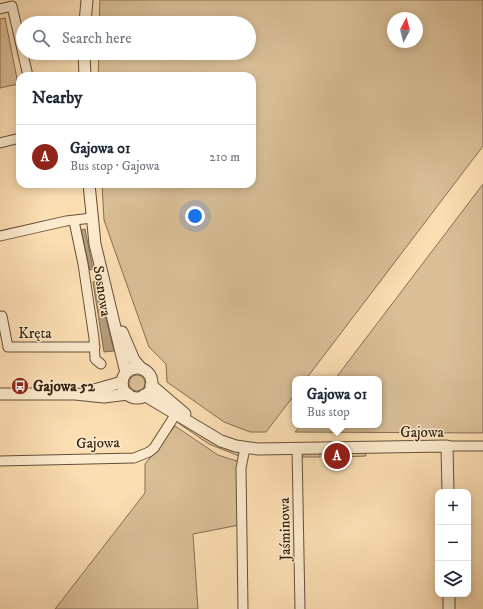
<!DOCTYPE html>
<meta charset="utf-8">
<style>
:root{--surface:#fff;--page:#f6f6f7;--text:#1f2937;--muted:#747a83;--line:#e0e1e3;--accent:#8f2418}
body{margin:0;font-family:"IM FELL DW Pica",serif;background:var(--page);color:var(--text)}
.controls{position:absolute;right:12px;bottom:12px;display:grid;overflow:hidden;border-radius:8px;box-shadow:0 2px 10px #0003}
.controls button{width:36px;height:36px;display:grid;place-items:center;padding:0;border:0;border-bottom:1px solid var(--line);background:var(--surface);color:var(--text);font:20px sans-serif}
.compass{position:absolute;left:387px;top:12px;width:36px;height:36px;border-radius:50%;background:var(--surface);box-shadow:0 2px 10px #0003;rotate:7deg}
.you{position:absolute;left:195px;top:216px;width:14px;height:14px;margin:-10px;border:3px solid #fff;border-radius:50%;background:#1a73e8;box-shadow:0 0 0 6px #1a73e833}
.badge{display:grid;place-items:center;width:26px;height:26px;border-radius:50%;background:var(--accent);color:#fff;font-size:13px;font-weight:700}
.pin{position:absolute;translate:-50% -50%;border:2px solid #fff;box-shadow:0 1px 4px #0006}
.popup{position:absolute;left:292px;top:376px;width:90px;height:52px;box-sizing:border-box;display:grid;place-content:center;border-radius:8px;background:var(--surface);filter:drop-shadow(0 1px 3px #0005);font-size:13px;white-space:nowrap;color:var(--muted)}
.popup b{font-size:15px;color:var(--text)}
.popup::after{content:'';position:absolute;left:50%;top:100%;margin-left:-8px;border:8px solid transparent;border-top-color:var(--surface)}
.list{margin:0;padding:0;list-style:none}
h2{display:flex;justify-content:space-between;align-items:center;height:52px;margin:0;padding:0 16px;font-size:17px}
h2 small{font-size:13px;font-weight:400;color:var(--muted)}
.list li{display:grid;grid-template-columns:26px 1fr auto;gap:12px;align-items:center;box-sizing:border-box;height:64px;padding:0 16px;border-top:1px solid var(--line)}
.list b{display:block;font-size:15px;white-space:nowrap}
.list p{margin:0;font-size:13px;white-space:nowrap;color:var(--muted)}
.list em{font-size:13px;font-style:normal;color:var(--muted)}
.icon{flex:none;width:22px;height:22px;fill:none;stroke:currentColor;stroke-width:2;stroke-linecap:round;stroke-linejoin:round}
.map{position:relative;flex:none;width:483px;height:609px;overflow:hidden}
.search{position:absolute;background:var(--surface);box-shadow:0 2px 10px #0003;left:16px;top:16px;width:240px;height:44px;display:flex;align-items:center;gap:10px;box-sizing:border-box;padding:0 14px;border-radius:22px;color:var(--muted);font-size:15px}
.panel{position:absolute;background:var(--surface);box-shadow:0 2px 10px #0003;left:16px;top:72px;width:240px;height:116px;border-radius:12px}
.map>svg:first-child{display:block}
</style>
<div class="map">
<svg width="483" height="609" viewBox="0 0 483 609">
<rect width="100%" height="100%" fill="#fbdeb2"/>
<filter id="stains"><feTurbulence type="fractalNoise" baseFrequency=".005" numOctaves="4"/><feColorMatrix values="0 0 0 0 .2 0 0 0 0 .09 0 0 0 0 .02 0 0 0 .5 -.17"/></filter>
<radialGradient id="worn" r=".72"><stop offset=".6" stop-color="#630" stop-opacity="0"/><stop offset="1" stop-color="#630" stop-opacity=".3"/></radialGradient>
<g fill="#d9be96" stroke="#856e51" fill-rule="evenodd">
<path d="M100 0H483V146L306 379H295V394L266 432H250L224 422 167 382 166 364 149 347 104 220 102 184H252V76H98L99 53H249V23H99ZM393 18H417V42H393Z"/>
<path d="M5 18 18 84 0 88V19Z"/>
<path d="M483 184V433L295 432 301 425H379V379H335Z"/>
<circle cx="137" cy="383" r="8"/>
<path d="M179 422 228 449 239 452V456L209 444 178 423Z"/>
<path d="M175 426 218 455 243 463 239 525 193 534 198 609H55L145 493V464Z"/>
<path d="M365 452 366 456 340 457V453Z"/>
<path d="M304 453H320V457H302Z"/>
</g>
<g fill="#b69d7a" stroke="#816b4e">
<path d="M85 229 93 269 90 270 81 230Z"/>
<path d="M97 281 114 351 104 352 93 282Z"/>
</g>
<g fill="none" stroke-linecap="round" stroke-linejoin="round">
<defs>
<g id="minor">
<path d="M0 9 12 6 28 76"/>
<path d="M0 143 20 138"/>
<path d="M74 221 83 264 94 338 95 359 101 364"/>
<path d="M0 236 66 221 92 218"/>
<path d="M2 316 8 347H95"/>
<path d="M447 446H483"/>
<path d="M297 448 300 609"/>
<path d="M0 461 134 458 149 452 154 448 179 409"/>
<path d="M243 609 241 468 245 448"/>
</g>
<g id="tertiary">
<path d="M85 23 87 0"/>
<path d="M84 53 85 76"/>
<path d="M89 184 95 244 126 373"/>
<path d="M122 332 134 360 141 368"/>
<circle cx="137" cy="383" r="15"/>
<path d="M151 385 185 414"/>
<path d="M87 392 122 382"/>
<path d="M0 394H75L104 397 128 394"/>
<path d="M144 395 221 441 236 446 258 449 447 446 448 492"/>
<path d="M449 594V609"/>
</g>
</defs>
<use href="#minor" stroke="#644f36" stroke-width="11"/>
<use href="#tertiary" stroke="#644f36" stroke-width="13"/>
<use href="#minor" stroke="#fceacd" stroke-width="9"/>
<use href="#tertiary" stroke="#fceacd" stroke-width="11"/>
</g>
<defs>
<symbol id="bus-disc" viewBox="-11 -11 22 22"><circle r="9.5" fill="#8f2418" stroke="#fceacd"/><path d="M-5-6H5V4H4V6H2V4H-2V6H-4V4H-5ZM-3.5-4V0h7V-4ZM-3.5 1.2v1.5H-2V1.2ZM2 1.2v1.5H3.5V1.2Z" fill="#fff"/></symbol>
</defs>
<g fill-rule="evenodd">
<use href="#bus-disc" x="10" y="376" width="20" height="20"/>
</g>
<g text-anchor="middle" dominant-baseline="central" stroke-width="3" stroke-linejoin="round" paint-order="stroke">
<g font-size="15" fill="#311f0c" stroke="#fceacd">
<text transform="translate(102 291) rotate(81)">Sosnowa</text>
<text x="35" y="333">Kręta</text>
<text x="422" y="432">Gajowa</text>
<text transform="translate(98 443) rotate(-1)">Gajowa</text>
<text transform="translate(285 529) rotate(-91)">Jaśminowa</text>
</g>
<g font-size="15" font-weight="bold" fill="#311f0c" stroke="#fceacd" text-anchor="start">
<text x="33" y="386">Gajowa 52</text>
</g>
</g>
<rect width="100%" height="100%" filter="url(#stains)"/>
<rect width="100%" height="100%" fill="url(#worn)"/>
</svg>
<div class="controls">
<button>+</button>
<button>−</button>
<button><svg class="icon" aria-label="layers" viewBox="0 0 24 24"><path d="M12 4l9 5-9 5-9-5zM3 14l9 5 9-5"/></svg></button>
</div>
<svg class="compass" viewBox="-18 -18 36 36"><path d="M0-13l5 13h-10z" fill="#e53935"/><path d="M0 13l5-13h-10z" fill="#747a83"/></svg>
<div class="you"></div>
<div class="pin badge" style="left:337px;top:456px">A</div>
<div class="popup"><b>Gajowa 01</b>Bus stop</div>
<div class="search"><svg class="icon" aria-label="search" viewBox="0 0 24 24"><circle cx="10" cy="10" r="6"/><path d="M15 15l6 6"/></svg>Search here</div>
<section class="panel">
<h2>Nearby<small></small></h2>
<ul class="list">
<li><span class="badge">A</span><div><b>Gajowa 01</b><p>Bus stop · Gajowa</p></div><em>210 m</em></li>
</ul>
</section>
</div>
